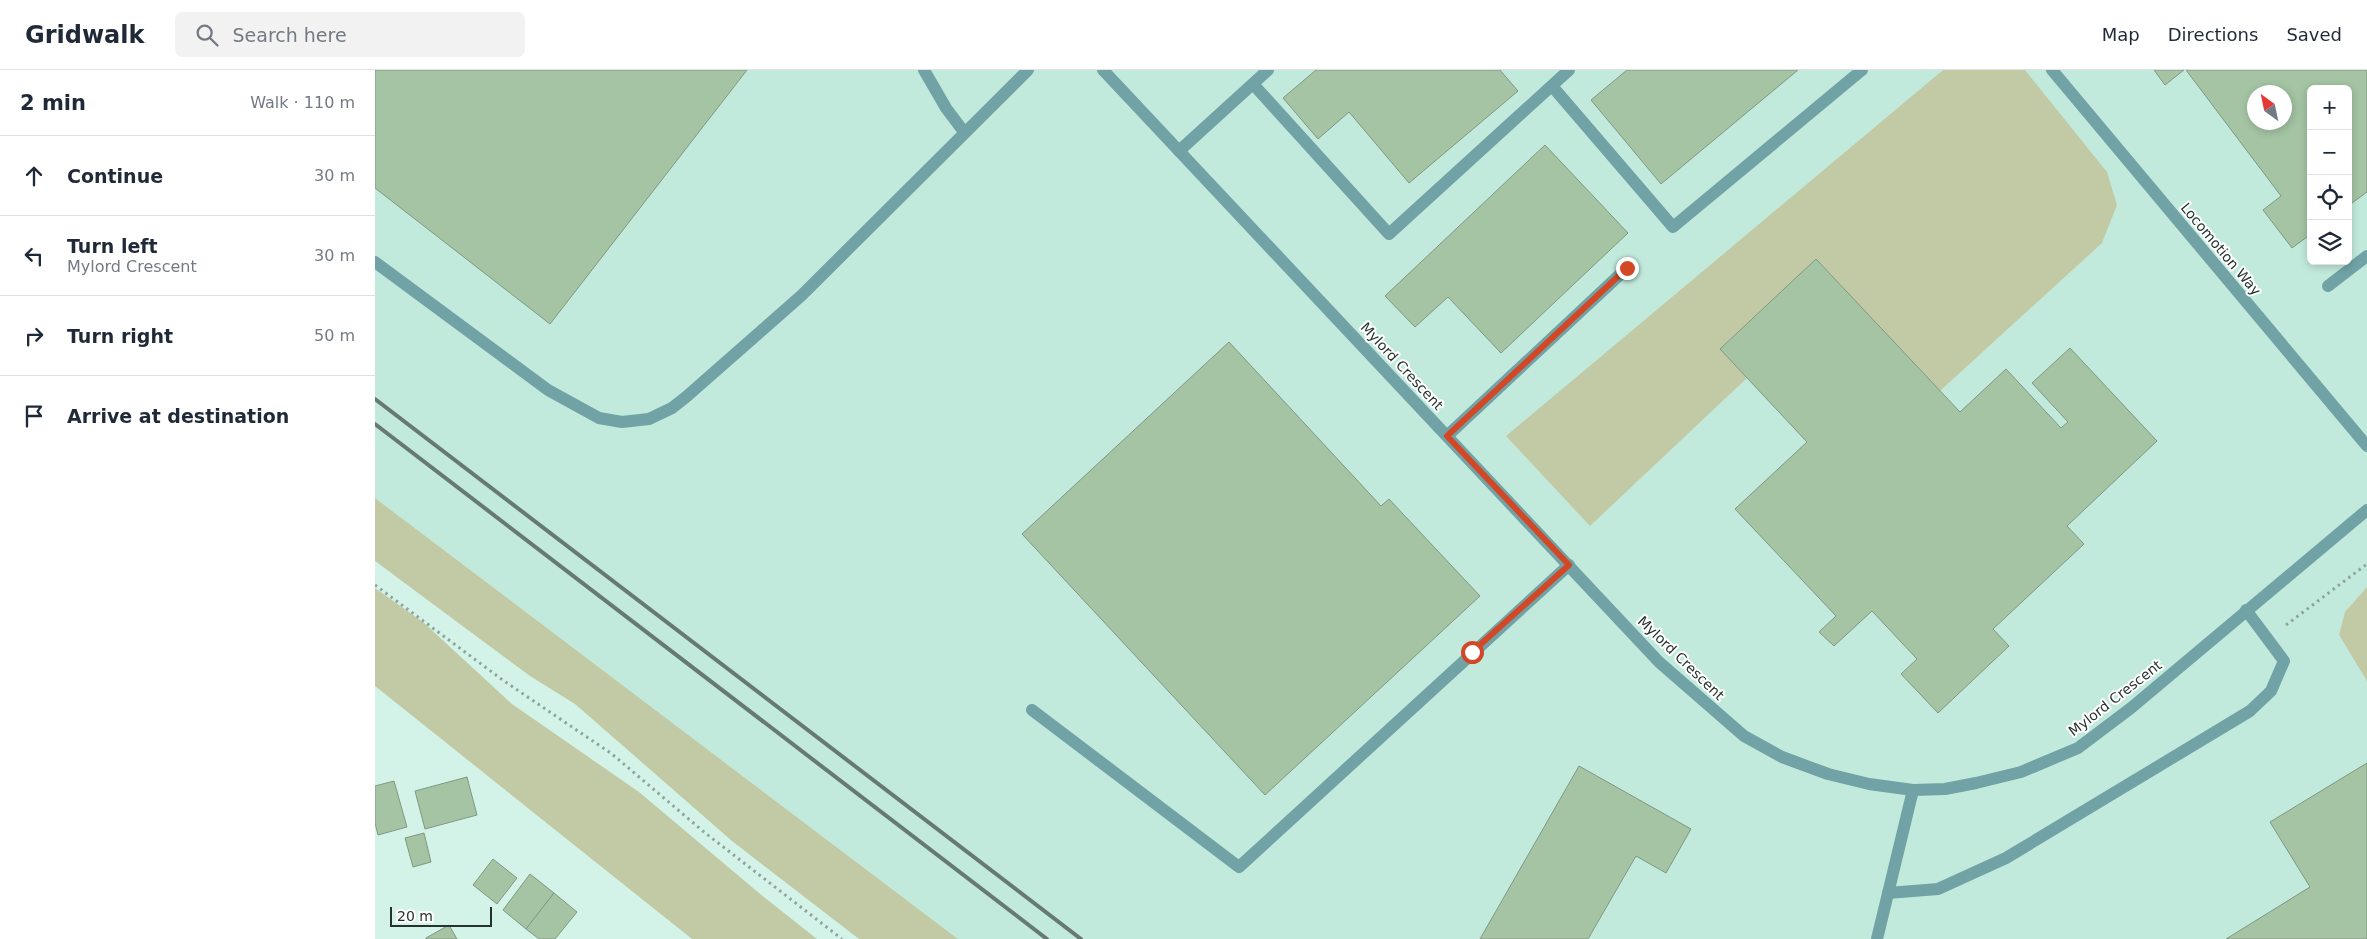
<!DOCTYPE html>
<meta charset="utf-8">
<style>
:root{--surface:#fff;--page:#f2f2f3;--text:#1f2937;--muted:#747a83;--line:#e0e1e3}
body{margin:0;font-family:"DejaVu Sans",sans-serif;background:var(--page);color:var(--text)}
.controls{position:absolute;right:15px;top:15px;display:grid;overflow:hidden;border-radius:8px;box-shadow:0 2px 8px #0003}
.controls button{width:45px;height:45px;display:grid;place-items:center;padding:0;border:0;border-bottom:1px solid var(--line);background:var(--surface);color:var(--text);font:25px sans-serif}
.compass{position:absolute;left:1872px;top:15px;width:45px;height:45px;border-radius:50%;background:var(--surface);box-shadow:0 2px 8px #0003;rotate:327deg}
.scale{position:absolute;left:15px;bottom:12px;width:102px;box-sizing:border-box;padding-left:5px;border:2px solid #26322e;border-top:0;font-size:14px;line-height:18px;white-space:nowrap;color:#26322e;-webkit-text-stroke:4px #fff;paint-order:stroke}
.stop{position:absolute;width:15px;height:15px;margin:-11px;border:4px solid #d24827;border-radius:50%;background:#fff}
.stop.end{background:#d24827;border-color:#fff;box-shadow:0 1px 5px #0008}
.list{margin:0;padding:0;list-style:none}
h2{display:flex;justify-content:space-between;align-items:center;height:65px;margin:0;padding:0 20px;font-size:21px}
h2 small{font-size:16px;font-weight:400;color:var(--muted)}
.list li{display:grid;grid-template-columns:32px 1fr auto;gap:15px;align-items:center;box-sizing:border-box;height:80px;padding:0 20px;border-top:1px solid var(--line)}
.list b{display:block;font-size:19px;white-space:nowrap}
.list p{margin:0;font-size:16px;white-space:nowrap;color:var(--muted)}
.list em{font-size:16px;font-style:normal;color:var(--muted)}
.icon{flex:none;width:28px;height:28px;fill:none;stroke:currentColor;stroke-width:2;stroke-linecap:round;stroke-linejoin:round}
.map{position:relative;flex:none;width:1992px;height:869px;overflow:hidden}
header{display:flex;align-items:center;gap:30px;box-sizing:border-box;height:70px;padding:0 25px;background:var(--surface);border-bottom:1px solid var(--line)}
header strong{font-size:24px}
nav{display:flex;gap:28px;margin-inline-start:auto;font-size:18px}
.search{width:350px;height:45px;background:var(--page);display:flex;align-items:center;gap:12px;box-sizing:border-box;padding:0 18px;border-radius:8px;color:var(--muted);font-size:19px}
main{display:flex}
aside{flex:1;background:var(--surface)}
.map>svg:first-child{display:block}
</style>
<header>
<strong>Gridwalk</strong>
<div class="search"><svg class="icon" aria-label="search" viewBox="0 0 24 24"><circle cx="10" cy="10" r="6"/><path d="M15 15l6 6"/></svg>Search here</div>
<nav><a>Map</a><a>Directions</a><a>Saved</a></nav>
</header>
<main>
<aside>
<h2>2 min<small>Walk · 110 m</small></h2>
<ul class="list">
<li><svg class="icon" aria-label="ahead" viewBox="0 0 24 24"><path d="M12 20V5M6 11l6-6 6 6"/></svg><div><b>Continue</b></div><em>30 m</em></li>
<li><svg class="icon" aria-label="left" viewBox="0 0 24 24"><path d="M17 20v-9H6M10 6l-5 5 5 5"/></svg><div><b>Turn left</b><p>Mylord Crescent</p></div><em>30 m</em></li>
<li><svg class="icon" aria-label="right" viewBox="0 0 24 24"><path d="M7 20v-9h11M14 6l5 5-5 5"/></svg><div><b>Turn right</b></div><em>50 m</em></li>
<li><svg class="icon" aria-label="arrive" viewBox="0 0 24 24"><path d="M6 21V4h12l-3 4 3 4H6"/></svg><div><b>Arrive at destination</b></div></li>
</ul>
</aside>
<div class="map">
<svg width="1992" height="869" viewBox="0 0 1992 869">
<rect width="100%" height="100%" fill="#d4f3e8"/>
<path fill="#c2eadc" fill-rule="evenodd" d="M0 0H1992V869H583L0 428ZM1936 19H1973V191H1936ZM1880 22H1910V52H1880Z"/>
<g fill="#c2caa5">
<path d="M1568 0H1650L1732 102 1742 135 1727 173 1565 321 1441 189 1345 279 1372 308 1215 456 1131 366Z"/>
<path d="M0 428 583 869H484L357 771 200 634 155 606 0 491Z"/>
<path d="M1992 517V611L1964 565 1970 542Z"/>
<path d="M0 518 48 552 137 634 264 722 384 823 442 869H317L0 616Z"/>
</g>
<g fill="#a4c4a3" stroke="#839783" fill-rule="evenodd">
<path d="M0 0H372L175 254 0 118Z"/>
<path d="M941 0H1125L1143 21 1034 113 974 42 943 69 908 28Z"/>
<path d="M1252 0H1423L1286 114 1216 30Z"/>
<path d="M1779 0H1809L1790 15Z"/>
<path d="M1811 0H1992V122L1973 136V19H1936V164L1917 178 1888 140 1906 126ZM1880 22H1910V52H1880Z"/>
<path d="M1170 75 1253 163 1126 283 1073 227 1040 257 1010 226Z"/>
<path d="M1441 189 1585 342 1631 299 1686 358 1693 352 1657 313 1695 278 1782 371 1692 456 1709 474 1618 559 1634 576 1563 643 1526 604 1542 589 1497 541 1459 576 1444 562 1461 546 1360 439 1432 372 1345 279Z"/>
<path d="M854 272 1006 436 1014 429 1105 526 890 725 647 464Z"/>
<path d="M1992 693V869H1851L1935 817 1895 752Z"/>
<path d="M1204 696 1316 759 1291 803 1261 786 1213 869H1105Z"/>
<path d="M92 707 102 745 50 759 40 721Z"/>
<path d="M19 711 32 757 3 765 0 753V716Z"/>
<path d="M49 763 56 792 38 797 30 768Z"/>
<path d="M118 789 142 808 122 834 98 815Z"/>
<path d="M155 804 179 823 151 859 128 840Z"/>
<path d="M179 823 202 842 180 869H164L151 859Z"/>
<path d="M74 855 82 869H51V868Z"/>
</g>
<g fill="none" stroke-linecap="round" stroke-linejoin="round">
<g stroke="#8ea59d" stroke-width="3" stroke-dasharray="2.5 4" stroke-linecap="butt">
<path d="M0 515 129 611 237 684 329 762 467 869"/>
<path d="M1911 555 1992 494"/>
</g>
<g stroke="#71a2a5" stroke-width="12">
<path d="M549 0 571 38 589 62"/>
<path d="M728 0 1284 592 1369 666 1407 687 1453 704 1494 714 1538 720 1570 719 1601 713 1646 702 1703 678 1756 638 1992 440"/>
<path d="M1677 0 1992 376"/>
<path d="M878 14 1014 164 1194 0"/>
<path d="M1177 16 1298 157 1487 0"/>
<path d="M804 81 893 0"/>
<path d="M0 192 173 320 224 348 247 352 274 349 297 338 311 327 427 225 653 0"/>
<path d="M1953 216 1992 186"/>
<path d="M1072 366 1252 198"/>
<path d="M657 640 864 797 1194 495"/>
<path d="M1513 823 1563 819 1631 788 1875 641 1896 621 1909 591 1871 540"/>
<path d="M1502 869 1538 720"/>
</g>
<g stroke="#667973" stroke-width="4">
<path d="M0 329 706 869"/>
<path d="M0 354 672 869"/>
</g>
</g>
<g fill="none" stroke-linecap="round" stroke-linejoin="round">
<path stroke="#d24827" stroke-width="6" d="M1097 582 1194 495 1072 366 1252 198"/>
</g>
<g text-anchor="middle" dominant-baseline="central" stroke-width="4" stroke-linejoin="round" paint-order="stroke">
<g font-size="14" fill="#26322e" stroke="#fff">
<text transform="translate(1846 179) rotate(50)">Locomotion Way</text>
<text transform="translate(1027 296) rotate(47)">Mylord Crescent</text>
<text transform="translate(1306 588) rotate(44)">Mylord Crescent</text>
<text transform="translate(1740 628) rotate(-38)">Mylord Crescent</text>
</g>
</g>
</svg>
<div class="controls">
<button>+</button>
<button>−</button>
<button><svg class="icon" aria-label="locate" viewBox="0 0 24 24"><circle cx="12" cy="12" r="6"/><path d="M12 2v4M12 18v4M2 12h4M18 12h4"/></svg></button>
<button><svg class="icon" aria-label="layers" viewBox="0 0 24 24"><path d="M12 4l9 5-9 5-9-5zM3 14l9 5 9-5"/></svg></button>
</div>
<svg class="compass" viewBox="-18 -18 36 36"><path d="M0-13l5 13h-10z" fill="#e53935"/><path d="M0 13l5-13h-10z" fill="#747a83"/></svg>
<div class="scale">20 m</div>
<div class="stop" style="left:1097px;top:582px"></div>
<div class="stop end" style="left:1252px;top:198px"></div>
</div>
</main>
